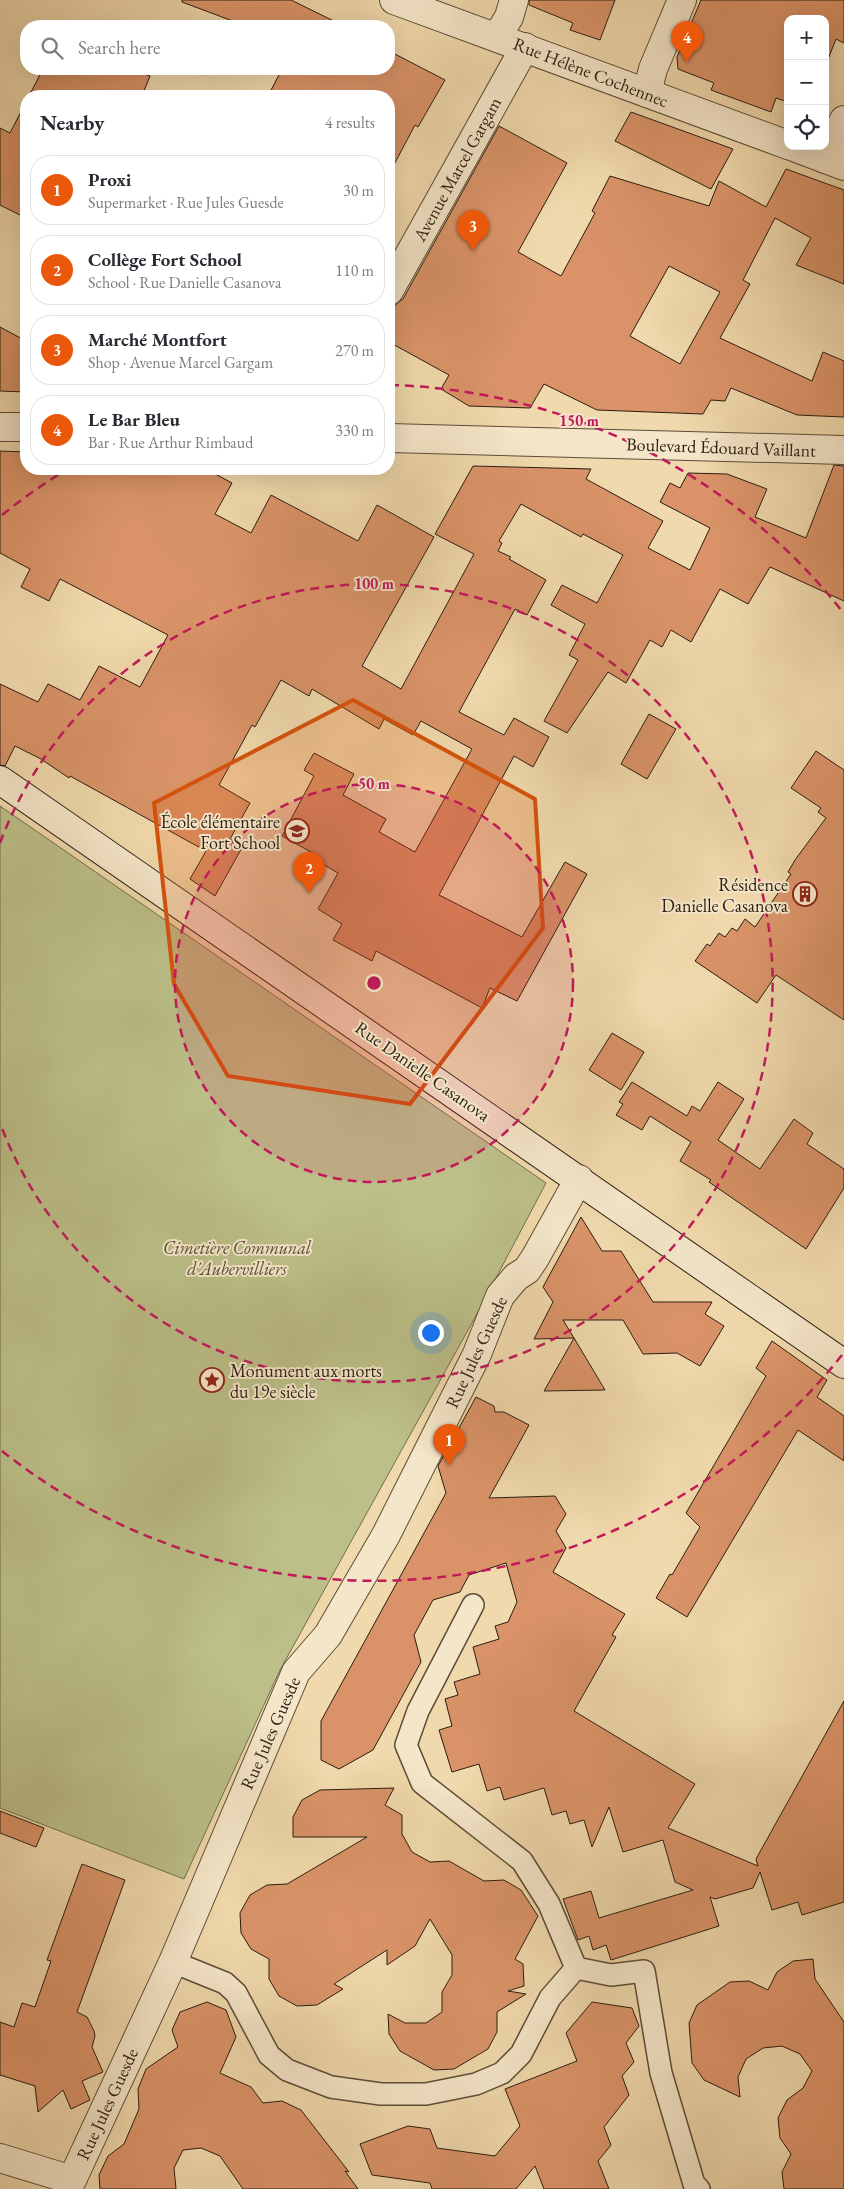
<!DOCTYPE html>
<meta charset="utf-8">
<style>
:root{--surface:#fff;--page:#f7f7f7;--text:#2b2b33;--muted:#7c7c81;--line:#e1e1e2;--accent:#ea580c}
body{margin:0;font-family:"EB Garamond",serif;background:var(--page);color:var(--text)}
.controls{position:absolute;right:15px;top:15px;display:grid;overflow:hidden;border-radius:10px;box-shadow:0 5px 20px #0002}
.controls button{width:45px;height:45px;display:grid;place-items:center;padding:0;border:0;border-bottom:1px solid var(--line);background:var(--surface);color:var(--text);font:25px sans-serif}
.you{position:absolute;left:430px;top:1332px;width:18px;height:18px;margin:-12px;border:4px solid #fff;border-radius:50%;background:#1a73e8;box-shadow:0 0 0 8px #1a73e833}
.badge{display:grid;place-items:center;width:32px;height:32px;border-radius:50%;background:var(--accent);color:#fff;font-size:16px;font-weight:700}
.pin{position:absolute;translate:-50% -41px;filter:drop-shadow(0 1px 2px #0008)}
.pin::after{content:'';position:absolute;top:26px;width:18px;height:15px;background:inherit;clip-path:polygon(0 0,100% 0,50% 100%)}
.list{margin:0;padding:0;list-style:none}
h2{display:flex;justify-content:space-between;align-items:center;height:65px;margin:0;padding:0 20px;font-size:21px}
h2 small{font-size:16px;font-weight:400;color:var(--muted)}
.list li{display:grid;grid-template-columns:32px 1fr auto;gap:15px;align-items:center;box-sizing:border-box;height:70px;margin:0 10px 10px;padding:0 10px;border:1px solid var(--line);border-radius:20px}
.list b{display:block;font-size:19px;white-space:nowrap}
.list p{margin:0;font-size:16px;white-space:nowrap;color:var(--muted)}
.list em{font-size:16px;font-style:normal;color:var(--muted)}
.icon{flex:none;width:28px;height:28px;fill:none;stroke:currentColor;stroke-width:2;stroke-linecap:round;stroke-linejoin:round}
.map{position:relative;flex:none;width:844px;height:2189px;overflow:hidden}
.search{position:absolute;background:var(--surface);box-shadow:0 5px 20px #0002;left:20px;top:20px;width:375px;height:55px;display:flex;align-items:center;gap:12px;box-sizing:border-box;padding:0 18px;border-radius:20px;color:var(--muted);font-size:19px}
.panel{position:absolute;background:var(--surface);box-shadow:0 5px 20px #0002;left:20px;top:90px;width:375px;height:385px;border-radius:20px}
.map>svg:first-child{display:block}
</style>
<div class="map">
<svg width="844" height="2189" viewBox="0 0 844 2189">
<rect width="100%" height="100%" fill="#f0d9ac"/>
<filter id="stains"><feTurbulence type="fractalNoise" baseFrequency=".004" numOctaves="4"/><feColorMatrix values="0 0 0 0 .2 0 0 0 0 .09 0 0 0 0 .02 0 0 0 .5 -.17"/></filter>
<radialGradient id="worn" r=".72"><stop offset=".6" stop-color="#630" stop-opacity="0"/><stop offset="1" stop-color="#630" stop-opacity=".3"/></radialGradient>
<path fill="#bcbf88" stroke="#736e4c" d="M0 806 546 1183 478 1312 280 1670 184 1879 0 1808Z"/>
<g fill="#da9368" stroke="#2a1d11" fill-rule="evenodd">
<path d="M182 0H291L344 26H246L182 2Z"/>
<path d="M529 0H615L600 40 570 30 573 23 529 5Z"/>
<path d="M701 0H844V43L836 39 825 67V19H788V102L776 98 771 112 711 90 714 83 678 69 677 57Z"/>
<path d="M389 51 445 80 418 127 415 125 389 174V96H268L282 69H389Z"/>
<path d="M43 69H130L150 76 142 96H29Z"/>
<path d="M26 102V218L0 205V128L10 133Z"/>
<path d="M631 112 733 149 711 189 615 141Z"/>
<path d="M499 126 567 163 518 252 561 276 595 213 592 211 610 176 709 206 719 181 766 207 786 169 844 190V284L796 265 811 238 775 218 743 280 750 284 720 338 812 381 823 352 844 361V417L797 415 731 388 725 401 711 400 703 414 597 410 544 384 530 408 469 406 441 389 449 375 389 342V317L395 305 403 299ZM669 266 720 292 680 364 630 336Z"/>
<path d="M0 327 26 341V392L0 391Z"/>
<path d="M0 451 26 452V469H206L232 483 215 514 251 533 271 495 358 541 377 505 434 537 362 666 401 689 474 554 435 534 473 466 591 469 586 479 663 521 648 548 690 570 710 528 660 502 670 483 680 488 688 473 727 474 767 489 755 517 806 538 834 465 844 466V601L770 567 748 604 720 589 691 642 671 630 662 647 650 640 626 683 608 672 567 733 544 721 578 660 569 655 585 624 551 605 562 585 597 603 623 555 583 534 581 537 521 504 499 541 502 543 498 551 511 557 509 559 546 580 527 615 515 609 459 712 504 735 514 718 549 737 533 767 514 756 439 895 522 937 565 862 587 874 517 1001 490 988 482 1008 376 951 372 961 333 940 342 924 318 909 338 873 309 856 311 852 282 836 314 776 304 770 314 753 354 774 343 795 386 819 379 832 415 852 472 749 421 721 413 735 384 719 379 729 312 689 309 696 281 680 255 727 252 725 219 785 250 803 230 839 243 846 215 896 190 879 206 851 70 776 69 778 41 759 15 746 5 766 0 765V684L38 702 48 684 80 700 99 666 140 687 168 635 60 579 49 601 21 587 30 569 0 553Z"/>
<path d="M649 714 676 729 647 779 621 764Z"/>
<path d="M816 751 844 770V1020L776 975 757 1003 695 961 707 944 710 946 719 933 725 937 732 928 737 931 745 919 755 927 791 874 788 872 795 860 826 818 818 812 821 808 791 788Z"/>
<path d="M612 1033 644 1052 621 1090 589 1070Z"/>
<path d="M632 1082 687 1116 692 1106 700 1111 718 1082 744 1099 718 1140 760 1169 794 1119 813 1133 807 1144 844 1169V1188L806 1249 709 1182 711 1180 680 1161 691 1142 650 1116 642 1130 616 1115 623 1104 619 1102Z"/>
<path d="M581 1217 602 1251H621L653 1302H712L705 1314 724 1326 700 1366 677 1353 643 1354 623 1320H563L574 1338 534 1339 553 1302 543 1287Z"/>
<path d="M574 1338 605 1390 544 1391Z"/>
<path d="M772 1341 827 1380 817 1397 844 1416V1461L798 1430 687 1617 656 1598 670 1574 672 1575 700 1527 686 1513 766 1376 756 1368Z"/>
<path d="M476 1397 494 1406 495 1412H504L529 1425 489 1498 555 1496 566 1514 556 1531 566 1548 553 1572 625 1614 612 1635 616 1637 574 1711 695 1784 668 1828 758 1866 756 1859 844 1701V1902L802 1915 798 1902 772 1910 760 1872 753 1888 715 1899 710 1897 719 1926 611 1960 606 1945 593 1950 589 1936 578 1940 563 1899 591 1891 599 1918 693 1890 675 1882 663 1840 623 1852 609 1807 592 1847 584 1820 570 1824 566 1811 552 1815 544 1788 504 1800 500 1787 487 1791 479 1764 452 1772 439 1730 452 1726 445 1699 458 1695 454 1682 480 1674 473 1647 499 1639 495 1626 508 1622 517 1602 506 1563 469 1575 460 1592 433 1600 414 1635 421 1662 373 1750 339 1769 321 1760V1721L446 1493 438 1466Z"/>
<path d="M394 1788 385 1805 402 1815V1834L412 1852 430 1862 449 1861 484 1881 504 1880 521 1890 538 1916 515 1959 523 1964 524 1986 508 1991 526 1994 497 2012V2032L488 2049 454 2069 434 2070 400 2051 389 2034 388 2014 405 2023H426L442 2012V1992L452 1975V1955L430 1919 415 1946 387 1965V1950L334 1984 343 1989 317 2005 297 2006 279 1996 269 1979V1959L251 1949 241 1933 240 1913 250 1895 267 1885 287 1884 367 1837H293V1817L302 1800 320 1790Z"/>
<path d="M0 1811 44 1828 36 1847 0 1833Z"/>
<path d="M82 1864 125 1880 77 2012 87 2017 94 2031 95 2036 92 2047 103 2072 82 2081 90 2100 71 2109 63 2090 38 2112 35 2086 0 2075V2022L14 2027 22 2003 35 2007 51 1961 47 1960Z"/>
<path d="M813 1959 815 1979 844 2022V2189H784L782 2172 791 2154 780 2138 778 2118 787 2100 803 2088 812 2071 800 2054 782 2046 763 2048 746 2059 738 2077 740 2097 704 2080 692 2063 689 2023 697 2005 730 1982 749 1981 768 1990 777 1972 793 1961Z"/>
<path d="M207 2002 226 2010 236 2037 220 2073 251 2087 263 2103 282 2101 301 2110 349 2172 345 2171 358 2189H243L220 2156 201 2148 183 2150 174 2168 176 2189H100L99 2175 108 2156 124 2144 139 2109 138 2089 146 2069 178 2047 172 2030 180 2012Z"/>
<path d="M592 2002 632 2008 639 2026 626 2043 634 2062 622 2076 629 2095 604 2127 611 2145 598 2161 609 2189H544L535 2166 516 2189H432L430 2183 372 2175 360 2144 408 2126 430 2129 437 2148 495 2156 520 2126 505 2089 577 2061 566 2033Z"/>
</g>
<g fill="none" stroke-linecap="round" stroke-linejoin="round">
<defs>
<g id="pedestrian">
<path d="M473 1605 418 1711 406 1745 422 1783 522 1861 549 1904 576 1968"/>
<path d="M173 1962 225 1983 236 1993 269 2055 287 2070 331 2087 381 2094H426L476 2084 502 2073 521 2054 550 1998 576 1968 611 1975 644 1971 661 2073 694 2184 699 2189"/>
</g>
<g id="minor">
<path d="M394 0 788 145"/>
<path d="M497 37 509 17 514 0"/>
<path d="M647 93 653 69 682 0"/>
<path d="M791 146 844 166"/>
<path d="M825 159 844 120"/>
<path d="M389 291 525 47"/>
<path d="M0 427H26"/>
<path d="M389 438 844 450"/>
<path d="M0 2158 72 2180 173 1962 296 1672 328 1635 386 1535 477 1354 500 1296 516 1277 527 1270 535 1258 579 1179"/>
</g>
<path id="secondary" d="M0 780 844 1364"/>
</defs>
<use href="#pedestrian" stroke="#5c4c38" stroke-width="24"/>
<use href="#minor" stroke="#5c4c38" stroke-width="30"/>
<use href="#secondary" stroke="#2a1d11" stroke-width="30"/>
<use href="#pedestrian" stroke="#f5e6c9" stroke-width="21"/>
<use href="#minor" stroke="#f5e6c9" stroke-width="28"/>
<use href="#secondary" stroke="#f5e6c9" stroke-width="28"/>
</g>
<path fill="#d5530c" fill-opacity="0.2" stroke="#d5530c" stroke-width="4" stroke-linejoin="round" d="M353 700 535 799 543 928 410 1104 228 1076 174 984 154 803Z"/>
<circle cx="374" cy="983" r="199" fill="#c2185b" fill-opacity=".12"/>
<g fill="none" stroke="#c2185b" stroke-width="2.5" stroke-dasharray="9 6">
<circle cx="374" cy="983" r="199"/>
<path d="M0 843A399 399 0 1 1 0 1123"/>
<path d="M842 1355A598 598 0 0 1 2 1451M2 515A598 598 0 0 1 66 470M390 385A598 598 0 0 1 842 611"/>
</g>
<defs>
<symbol id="school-ring" viewBox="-11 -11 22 22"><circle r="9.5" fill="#f5e6c9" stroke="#8f2418" stroke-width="1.5"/><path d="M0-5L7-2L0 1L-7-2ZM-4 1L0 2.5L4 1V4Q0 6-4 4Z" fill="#8f2418"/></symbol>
<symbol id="building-ring" viewBox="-11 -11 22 22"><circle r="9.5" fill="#f5e6c9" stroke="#8f2418" stroke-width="1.5"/><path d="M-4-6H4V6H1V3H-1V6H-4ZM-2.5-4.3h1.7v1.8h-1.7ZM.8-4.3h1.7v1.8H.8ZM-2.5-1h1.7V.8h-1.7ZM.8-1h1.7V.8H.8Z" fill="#8f2418"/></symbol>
<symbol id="sight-ring" viewBox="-11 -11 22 22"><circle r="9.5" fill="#f5e6c9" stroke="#8f2418" stroke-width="1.5"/><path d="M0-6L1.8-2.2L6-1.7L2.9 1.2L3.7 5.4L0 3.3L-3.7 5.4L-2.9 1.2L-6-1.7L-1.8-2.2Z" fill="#8f2418"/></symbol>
</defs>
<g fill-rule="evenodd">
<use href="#school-ring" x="283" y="817" width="28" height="28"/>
<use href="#building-ring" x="791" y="880" width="28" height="28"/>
<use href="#sight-ring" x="198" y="1366" width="28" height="28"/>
</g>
<g text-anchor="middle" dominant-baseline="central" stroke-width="4" stroke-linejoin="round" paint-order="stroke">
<g font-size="18" fill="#2a1d11" stroke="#f5e6c9">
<text transform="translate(591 72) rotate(21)">Rue Hélène Cochennec</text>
<text transform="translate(457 169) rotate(-61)">Avenue Marcel Gargam</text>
<text transform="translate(721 447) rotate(2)">Boulevard Édouard Vaillant</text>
<text transform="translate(423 1071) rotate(35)">Rue Danielle Casanova</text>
<text transform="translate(476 1352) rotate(-65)">Rue Jules Guesde</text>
<text transform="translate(270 1733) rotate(-66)">Rue Jules Guesde</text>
<text transform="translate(107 2104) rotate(-65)">Rue Jules Guesde</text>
</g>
<g font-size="18" fill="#2a1d11" stroke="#f5e6c9" text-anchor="end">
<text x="280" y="821">École élémentaire<tspan x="280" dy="21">Fort School</tspan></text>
<text x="788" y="884">Résidence<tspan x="788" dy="21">Danielle Casanova</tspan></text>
<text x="230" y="1370" text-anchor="start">Monument aux morts<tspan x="230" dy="21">du 19e siècle</tspan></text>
</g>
<g font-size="18" font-style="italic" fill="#564e35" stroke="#f5e6c9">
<text x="237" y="1247">Cimetière Communal<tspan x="237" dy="21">d'Aubervilliers</tspan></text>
</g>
</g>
<circle cx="374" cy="983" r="8" fill="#c2185b" stroke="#f5e6c9" stroke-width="2.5"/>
<g font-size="15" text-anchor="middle" font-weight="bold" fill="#c2185b" stroke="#f5e6c9" stroke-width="4" stroke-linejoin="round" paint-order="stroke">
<text x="579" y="426">150 m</text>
<text x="374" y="589">100 m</text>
<text x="374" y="789">50 m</text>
</g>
<rect width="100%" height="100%" filter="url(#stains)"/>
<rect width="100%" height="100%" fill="url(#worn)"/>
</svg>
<div class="controls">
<button>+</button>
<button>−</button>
<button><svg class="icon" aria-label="locate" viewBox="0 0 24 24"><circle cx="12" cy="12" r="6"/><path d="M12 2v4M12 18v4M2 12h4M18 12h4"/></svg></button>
</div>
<div class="you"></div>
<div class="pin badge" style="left:449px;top:1465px">1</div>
<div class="pin badge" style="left:309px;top:893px">2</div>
<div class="pin badge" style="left:473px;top:251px">3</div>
<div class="pin badge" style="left:687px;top:62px">4</div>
<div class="search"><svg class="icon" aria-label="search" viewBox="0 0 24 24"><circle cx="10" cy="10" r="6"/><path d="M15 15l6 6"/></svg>Search here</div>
<section class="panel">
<h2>Nearby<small>4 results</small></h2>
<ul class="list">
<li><span class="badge">1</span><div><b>Proxi</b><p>Supermarket · Rue Jules Guesde</p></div><em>30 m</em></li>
<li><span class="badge">2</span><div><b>Collège Fort School</b><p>School · Rue Danielle Casanova</p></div><em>110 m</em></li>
<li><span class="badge">3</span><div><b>Marché Montfort</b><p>Shop · Avenue Marcel Gargam</p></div><em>270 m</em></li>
<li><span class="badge">4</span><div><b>Le Bar Bleu</b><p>Bar · Rue Arthur Rimbaud</p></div><em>330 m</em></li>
</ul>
</section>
</div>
